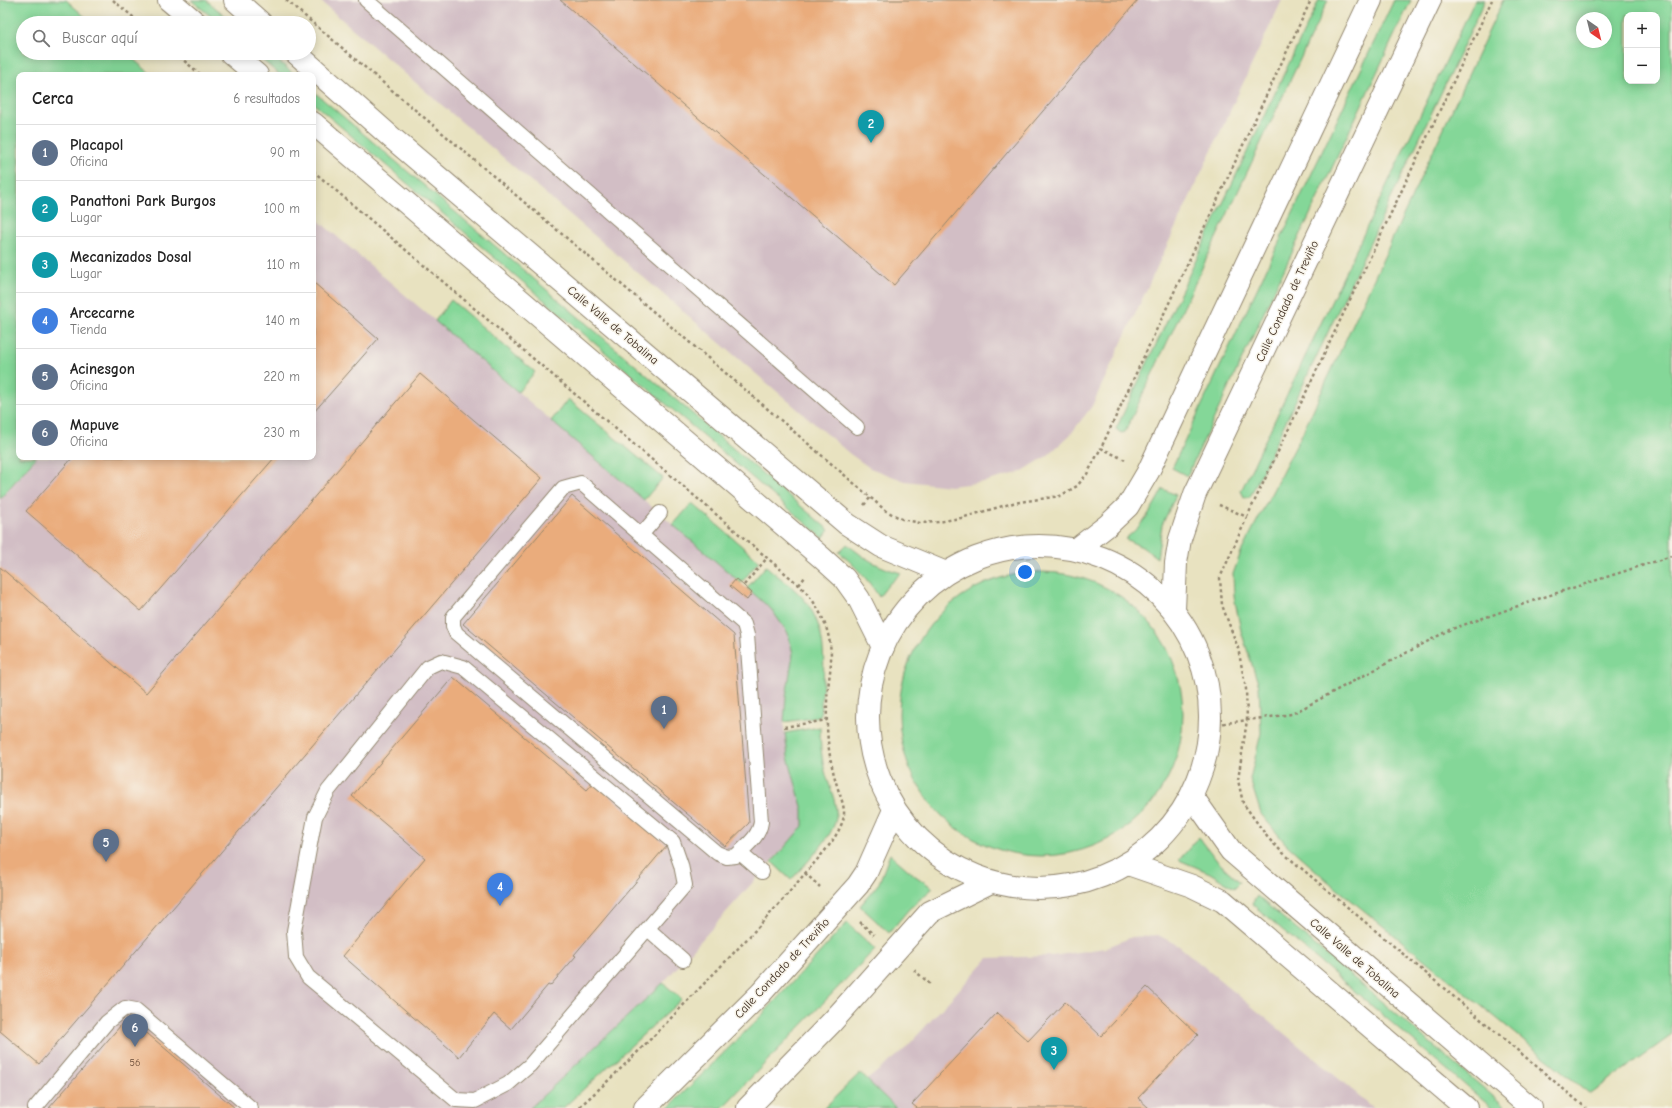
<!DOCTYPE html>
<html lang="es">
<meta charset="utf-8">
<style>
:root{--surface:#fff;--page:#f2f2f2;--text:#222;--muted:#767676;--line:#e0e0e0;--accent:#d93025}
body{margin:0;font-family:"Comic Neue",sans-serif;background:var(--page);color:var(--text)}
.controls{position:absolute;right:12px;top:12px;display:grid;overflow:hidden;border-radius:8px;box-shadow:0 2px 10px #0003}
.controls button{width:36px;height:36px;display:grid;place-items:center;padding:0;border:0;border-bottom:1px solid var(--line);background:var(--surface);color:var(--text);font:20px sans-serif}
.compass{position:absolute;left:1576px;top:12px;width:36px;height:36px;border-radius:50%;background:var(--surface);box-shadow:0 2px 10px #0003;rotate:145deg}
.you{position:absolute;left:1025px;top:572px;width:14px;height:14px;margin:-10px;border:3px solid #fff;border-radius:50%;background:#1a73e8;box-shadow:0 0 0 6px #1a73e833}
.badge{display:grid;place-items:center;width:26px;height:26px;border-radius:50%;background:var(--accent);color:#fff;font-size:13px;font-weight:700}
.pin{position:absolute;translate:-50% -33px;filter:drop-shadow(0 1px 2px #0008)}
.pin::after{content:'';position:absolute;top:21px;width:14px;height:12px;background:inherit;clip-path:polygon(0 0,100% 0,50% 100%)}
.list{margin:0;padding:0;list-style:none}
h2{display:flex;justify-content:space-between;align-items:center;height:52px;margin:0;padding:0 16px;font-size:17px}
h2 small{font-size:13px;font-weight:400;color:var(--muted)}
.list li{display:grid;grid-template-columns:26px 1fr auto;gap:12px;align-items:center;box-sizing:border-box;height:56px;padding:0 16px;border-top:1px solid var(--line)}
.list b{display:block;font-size:15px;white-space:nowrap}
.list p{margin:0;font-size:13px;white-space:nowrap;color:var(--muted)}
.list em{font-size:13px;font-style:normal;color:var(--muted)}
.icon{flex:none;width:22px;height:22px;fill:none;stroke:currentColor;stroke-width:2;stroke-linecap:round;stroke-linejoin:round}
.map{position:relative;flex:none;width:1672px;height:1108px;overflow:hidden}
.search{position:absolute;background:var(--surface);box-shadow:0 2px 10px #0003;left:16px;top:16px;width:300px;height:44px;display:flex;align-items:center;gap:10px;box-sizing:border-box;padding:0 14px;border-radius:22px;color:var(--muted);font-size:15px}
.panel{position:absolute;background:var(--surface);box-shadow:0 2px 10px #0003;left:16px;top:72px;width:300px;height:388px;border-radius:8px}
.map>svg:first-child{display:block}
</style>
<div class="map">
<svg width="1672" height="1108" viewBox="0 0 1672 1108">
<rect width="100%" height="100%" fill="#f7f3e8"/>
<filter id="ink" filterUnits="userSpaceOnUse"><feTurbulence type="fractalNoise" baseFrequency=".025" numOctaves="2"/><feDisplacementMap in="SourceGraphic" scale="8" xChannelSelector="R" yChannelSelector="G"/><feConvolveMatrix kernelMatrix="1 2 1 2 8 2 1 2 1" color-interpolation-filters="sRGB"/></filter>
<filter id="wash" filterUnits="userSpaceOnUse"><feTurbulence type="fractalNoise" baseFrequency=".012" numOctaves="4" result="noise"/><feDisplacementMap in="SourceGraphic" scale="16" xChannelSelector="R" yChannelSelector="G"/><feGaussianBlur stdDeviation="0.9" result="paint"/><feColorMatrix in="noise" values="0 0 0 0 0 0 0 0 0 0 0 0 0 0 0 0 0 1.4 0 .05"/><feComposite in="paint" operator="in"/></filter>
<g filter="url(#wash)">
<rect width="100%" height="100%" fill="#e8e2c0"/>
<g fill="#d2bec5">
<path d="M319 0H1282L1092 406 1070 435 1047 456 1021 472 984 482 950 486 905 481 870 468 850 454Z"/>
<path d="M313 216 771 609 788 633 793 654 786 697 784 727 788 757 803 810V826L663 983 530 1108H0V499L36 457H313Z"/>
<path d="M1158 935 1179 946 1374 1108H832L903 1051 988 958 1052 956 1105 948 1132 937Z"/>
</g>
<g fill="#84d798" stroke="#60805b" fill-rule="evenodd">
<path d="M0 0H66L92 23H23V53H126L152 75H19V457H36L0 499Z"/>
<path d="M191 0H206L234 23H219Z"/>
<path d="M1319 0H1328L1125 432 1121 433 1116 429Z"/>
<path d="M1394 0H1411L1187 476 1172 468Z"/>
<path d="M1475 0H1485L1250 497H1244L1241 491Z"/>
<path d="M1503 0H1672V1035L1590 1094 1330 883 1286 844 1261 814 1250 779 1261 733 1259 686 1241 631 1234 596 1233 574 1241 552 1301 436ZM1627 15H1657V81H1627ZM1582 18H1606V42H1582Z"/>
<path d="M254 53H269L295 75H280Z"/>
<path d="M313 91 829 530 823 538 313 103Z"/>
<path d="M451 300 535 372 518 392 435 321Z"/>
<path d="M568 399 663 478 644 500 551 421Z"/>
<path d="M1163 489 1176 495 1162 525 1157 558 1142 547 1125 539C1145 523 1151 511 1163 489Z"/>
<path d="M692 503 759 561 741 583 673 525Z"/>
<path d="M847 544C865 559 878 567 901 573L888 585 879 597C868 579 855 566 839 552Z"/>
<path d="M766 566C779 578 797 589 807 603 831 637 823 678 820 717L784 722 786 697 793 654 788 633 771 609 747 588Z"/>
<circle cx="1041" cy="714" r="142"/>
<path d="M820 727C820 741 821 754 824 767 827 783 838 801 836 818 833 838 804 865 791 880L772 862 803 826V810L788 757 785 733Z"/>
<path d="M1199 837 1218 862 1240 882 1234 888 1210 873 1179 860Z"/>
<path d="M890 854 914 875 933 888 909 909 889 933 860 906 879 883Z"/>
<path d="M1257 896 1507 1108H1492L1252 904Z"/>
<path d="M847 923 875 949 722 1108H668L762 1015Z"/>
<path d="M663 983 682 999 563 1108H530Z"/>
<path d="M860 1073 896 1108H824Z"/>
</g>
<g id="blocks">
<g fill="#eaac7c">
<path d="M560 0H1138L894 285Z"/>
<path d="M313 282 378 339 313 413Z"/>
<path d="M420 374 542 478 39 1064 0 1031V567L146 693Z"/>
<path d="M73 457H275L141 611 26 511Z"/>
<path d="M572 496 734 635 749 823 725 846 463 624Z"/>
<path d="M736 579 752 593 747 600 730 586Z"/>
<path d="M453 677 587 790 594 782 667 845 574 955 576 956 550 986 548 985 511 1029 494 1014 459 1057 343 956 425 858 352 796Z"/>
<path d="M1147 987 1198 1035 1138 1098 1149 1108H917L912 1104 997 1013 1028 1041 1065 1002 1101 1036Z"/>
<path d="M128 1017 235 1108H49Z"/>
</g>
</g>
</g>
<g filter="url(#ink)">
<use href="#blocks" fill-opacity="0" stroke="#92866f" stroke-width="1"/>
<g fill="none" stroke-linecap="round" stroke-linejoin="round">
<defs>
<g id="lane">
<path d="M366 0 857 427"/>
<path d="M581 483 744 624 747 635 761 822C759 837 747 845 736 856L727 857 717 853 456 633 453 626V617L563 488Z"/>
<path d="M641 535 660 513"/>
<path d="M441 661 463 667 673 842 681 865 685 885 530 1065 508 1084 475 1101 456 1100 308 977 296 957 294 931 315 817 328 791 428 667Z"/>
<path d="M740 853 762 872"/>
<path d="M648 929 683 960"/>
<path d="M35 1108 107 1022 125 1008 136 1010 251 1108"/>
</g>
<g id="street">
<path d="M169 0 196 23"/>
<path d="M235 0 261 23"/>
<path d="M231 53 257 75"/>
<path d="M296 53 392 138 847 524 881 546 946 573"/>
<path d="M313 123 821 557 844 578 859 599 883 647"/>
<circle cx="1039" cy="717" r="171"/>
<path d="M1077 549 1108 525 1128 506 1148 472 1371 0"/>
<path d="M1174 610 1176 563 1180 539 1195 494 1430 0"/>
<path d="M1192 796 1231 851 1531 1108"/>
<path d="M1128 864 1192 886 1223 901 1466 1108"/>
<path d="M645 1108 761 993 858 885 866 873 894 810"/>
<path d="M748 1108 832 1022 930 912 991 882"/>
</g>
</defs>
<use href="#lane" stroke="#92866f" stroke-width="16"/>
<use href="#street" stroke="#92866f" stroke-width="24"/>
<g stroke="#92866f" stroke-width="2.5" stroke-dasharray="3 3" stroke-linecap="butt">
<path d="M113 0 140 23"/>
<path d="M286 0C486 171 688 339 886 511L902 519 920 523 938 522 961 518 1013 503 1060 496 1077 486 1087 474 1101 448"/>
<path d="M175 53 201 75"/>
<path d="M313 171 799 585C820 605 832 632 831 662 830 676 827 690 827 704 826 737 829 761 839 792 842 800 846 812 843 820 836 842 816 860 802 877 768 918 730 957 693 995 656 1034 618 1073 578 1108"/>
<path d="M1125 460 1101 448 1311 0"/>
<path d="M864 505 870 498"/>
<path d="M1219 505 1247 517 1492 0"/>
<path d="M1247 517 1220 578 1222 605 1238 648 1246 689 1247 720 1238 780 1243 803 1268 838 1282 852 1586 1108"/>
<path d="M744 585 767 558"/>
<path d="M799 585 805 577"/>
<path d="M1211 725 1292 714 1449 630 1541 598 1672 556"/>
<path d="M784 727 827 720"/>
<path d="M805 873 820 887"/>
<path d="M860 922 874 935"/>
<path d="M914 970 930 984"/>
</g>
<use href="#lane" stroke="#fff" stroke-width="14"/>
<use href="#street" stroke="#fff" stroke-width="22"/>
</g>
</g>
<g text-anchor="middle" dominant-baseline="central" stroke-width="3" stroke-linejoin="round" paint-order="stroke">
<g font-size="10" fill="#674a36">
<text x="135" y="1063">56</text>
</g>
<g font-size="12" fill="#3b2a1e" stroke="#f7f3e8">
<text transform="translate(1287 301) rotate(-65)">Calle Condado de Treviño</text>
<text transform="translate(613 325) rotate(40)">Calle Valle de Tobalina</text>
<text transform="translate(1355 958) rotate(41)">Calle Valle de Tobalina</text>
<text transform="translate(782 968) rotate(-47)">Calle Condado de Treviño</text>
</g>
</g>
</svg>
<div class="controls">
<button>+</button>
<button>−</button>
</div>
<svg class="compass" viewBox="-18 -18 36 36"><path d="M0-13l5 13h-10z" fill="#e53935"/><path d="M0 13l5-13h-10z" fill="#767676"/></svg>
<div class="you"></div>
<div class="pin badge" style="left:664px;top:729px;background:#5c6f8a">1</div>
<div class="pin badge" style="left:871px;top:143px;background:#0f9aa8">2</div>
<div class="pin badge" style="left:1054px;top:1070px;background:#0f9aa8">3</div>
<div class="pin badge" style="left:500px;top:906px;background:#3f7fe0">4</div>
<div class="pin badge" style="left:106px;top:862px;background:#5c6f8a">5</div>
<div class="pin badge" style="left:135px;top:1047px;background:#5c6f8a">6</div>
<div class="search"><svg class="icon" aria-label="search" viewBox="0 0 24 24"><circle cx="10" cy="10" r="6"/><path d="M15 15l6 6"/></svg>Buscar aquí</div>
<section class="panel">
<h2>Cerca<small>6 resultados</small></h2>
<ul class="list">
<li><span class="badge" style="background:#5c6f8a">1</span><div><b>Placapol</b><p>Oficina</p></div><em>90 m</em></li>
<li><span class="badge" style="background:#0f9aa8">2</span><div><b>Panattoni Park Burgos</b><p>Lugar</p></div><em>100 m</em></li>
<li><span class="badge" style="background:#0f9aa8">3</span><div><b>Mecanizados Dosal</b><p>Lugar</p></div><em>110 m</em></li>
<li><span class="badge" style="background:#3f7fe0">4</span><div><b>Arcecarne</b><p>Tienda</p></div><em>140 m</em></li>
<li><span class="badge" style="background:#5c6f8a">5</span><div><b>Acinesgon</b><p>Oficina</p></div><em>220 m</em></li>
<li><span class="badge" style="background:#5c6f8a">6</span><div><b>Mapuve</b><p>Oficina</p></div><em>230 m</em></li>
</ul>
</section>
</div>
